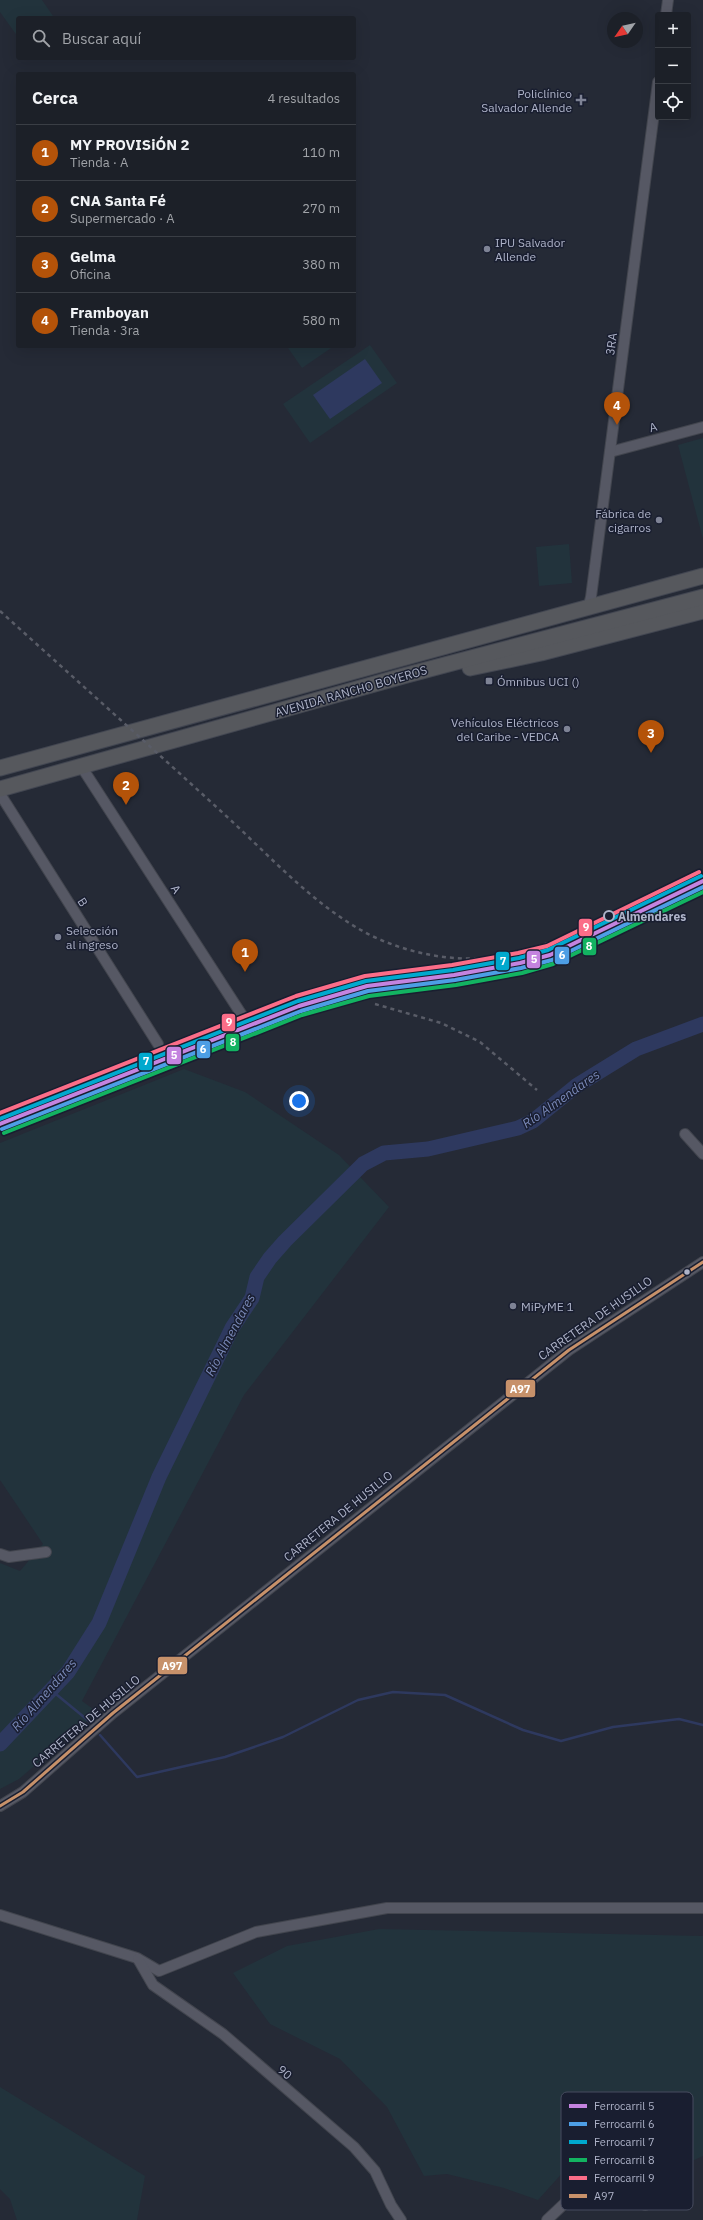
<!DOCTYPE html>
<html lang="es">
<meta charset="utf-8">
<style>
:root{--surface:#1c2028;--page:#252830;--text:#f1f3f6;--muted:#a0a3a8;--line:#3a3e45;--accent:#b45309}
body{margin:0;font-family:"IBM Plex Sans",sans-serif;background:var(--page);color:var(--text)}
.controls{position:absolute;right:12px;top:12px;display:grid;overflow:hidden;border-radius:4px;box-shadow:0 4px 16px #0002}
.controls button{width:36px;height:36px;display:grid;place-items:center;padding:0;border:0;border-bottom:1px solid var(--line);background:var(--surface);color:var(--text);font:20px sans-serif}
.compass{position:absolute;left:607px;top:12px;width:36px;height:36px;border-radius:50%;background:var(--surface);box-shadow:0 4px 16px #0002;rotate:236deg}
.you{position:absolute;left:299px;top:1101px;width:14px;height:14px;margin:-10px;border:3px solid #fff;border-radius:50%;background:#1a73e8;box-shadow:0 0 0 6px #1a73e833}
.badge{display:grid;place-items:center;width:26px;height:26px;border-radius:50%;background:var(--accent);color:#fff;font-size:13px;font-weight:700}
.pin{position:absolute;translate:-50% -33px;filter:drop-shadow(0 1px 2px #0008)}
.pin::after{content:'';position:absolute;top:21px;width:14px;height:12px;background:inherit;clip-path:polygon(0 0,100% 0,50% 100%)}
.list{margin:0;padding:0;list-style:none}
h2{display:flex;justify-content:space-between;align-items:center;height:52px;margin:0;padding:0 16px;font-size:17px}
h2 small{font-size:13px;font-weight:400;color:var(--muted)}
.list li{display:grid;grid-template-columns:26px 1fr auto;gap:12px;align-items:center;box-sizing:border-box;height:56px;padding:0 16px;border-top:1px solid var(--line)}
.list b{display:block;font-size:15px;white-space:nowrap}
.list p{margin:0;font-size:13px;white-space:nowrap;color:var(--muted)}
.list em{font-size:13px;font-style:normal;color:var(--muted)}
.icon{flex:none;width:22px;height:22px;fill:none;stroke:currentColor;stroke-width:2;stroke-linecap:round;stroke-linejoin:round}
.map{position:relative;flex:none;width:703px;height:2220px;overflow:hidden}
.search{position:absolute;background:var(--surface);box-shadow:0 4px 16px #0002;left:16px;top:16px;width:340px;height:44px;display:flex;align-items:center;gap:10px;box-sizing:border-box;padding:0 14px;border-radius:4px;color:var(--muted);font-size:15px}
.panel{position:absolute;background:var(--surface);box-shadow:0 4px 16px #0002;left:16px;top:72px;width:340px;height:276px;border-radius:4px}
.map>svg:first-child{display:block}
</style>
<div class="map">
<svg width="703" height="2220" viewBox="0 0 703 2220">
<rect width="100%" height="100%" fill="#252a36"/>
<g fill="#22333c">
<path d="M0 0H42L53 16 51 18H18V37L0 12Z"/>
<path d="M370 345 397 383 310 443 283 404Z"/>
<path d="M291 346H334L302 368 288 348Z"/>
<path d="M703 438V539L678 445Z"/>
<path d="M569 544 572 583 539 586 536 547Z"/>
<path d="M184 1069 245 1092 339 1155 389 1207 244 1395 82 1701 97 1712 19 1779 0 1789V1563L20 1571 43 1544 0 1480V1143Z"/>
<path d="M379 1929 703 1936V2156L655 2178 602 2129 538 2200 504 2188 447 2174 424 2176 387 2107 340 2059 270 2024 233 1973 287 1946Z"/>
<path d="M0 2087 145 2176 137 2220H17L10 2199 0 2189Z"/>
</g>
<path fill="#2e395f" d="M365 359 382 383 330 419 313 395Z"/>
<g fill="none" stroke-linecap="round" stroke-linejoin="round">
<g stroke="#2e395f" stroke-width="2.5">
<path d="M51 1690 90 1722"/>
<path d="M100 1735 137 1777 225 1757 283 1737 358 1700 393 1692 445 1695 523 1730 561 1741 613 1727 679 1719 703 1725"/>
</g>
<path stroke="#2e395f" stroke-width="15" d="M0 1744 68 1672 99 1623 159 1477 232 1328 252 1298 257 1277 270 1258 285 1241 363 1164 384 1153 428 1149 518 1128 533 1121 576 1086 636 1049 703 1024"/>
<defs>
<g id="minor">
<path d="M666 15 668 0"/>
<path d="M610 452 703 427"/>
<path d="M588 609 591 597 658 82"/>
<path d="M81 766 249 1026"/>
<path d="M0 794 158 1044"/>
<path d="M685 1134 703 1154"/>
<path d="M0 1554 9 1557 46 1552"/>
<path d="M0 1806 23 1792 113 1713 569 1350 703 1262"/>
<path d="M0 1915 137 1958 159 1971 256 1932 387 1908H703"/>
<path d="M138 1959 153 1985 223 2034 354 2147 375 2171 391 2205 401 2220"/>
<path d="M547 2220 602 2168 645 2205"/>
</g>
<g id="highway">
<path d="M470 668 541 653 703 611"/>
<path d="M0 768 703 576"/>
<path d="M0 789 403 676 703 597"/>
</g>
</defs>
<use href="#minor" stroke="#42454e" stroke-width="12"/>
<use href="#highway" stroke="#424651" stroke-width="17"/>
<use href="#minor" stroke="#565864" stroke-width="10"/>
<use href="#highway" stroke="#56585d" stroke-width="15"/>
<g stroke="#595c67" stroke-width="2.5" stroke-dasharray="4 4" stroke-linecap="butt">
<path d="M0 611C75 679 150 746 224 814 270 856 316 908 372 936 408 953 448 961 487 958 528 954 564 937 600 920 634 904 669 886 703 869"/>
<path d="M375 1004 441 1023 480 1042 537 1090"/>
</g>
<defs>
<path id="bus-1" d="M0 1806 23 1792 113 1713 569 1350 703 1262"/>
</defs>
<use href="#bus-1" stroke="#191e30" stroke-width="6"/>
<use href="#bus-1" stroke="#c7916a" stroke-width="3"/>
<defs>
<path id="rail-1" d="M0 1124 299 1006 367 986 454 975 520 963 550 955 703 881"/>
<path id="rail-2" d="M2 1129 301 1011 368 991 455 980 521 968 552 960 703 887"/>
<path id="rail-3" d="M0 1119 298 1001 366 981 453 970 519 958 548 950 701 876"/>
<path id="rail-4" d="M4 1133 302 1015 369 996 456 985 522 973 553 964 703 892"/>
<path id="rail-5" d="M0 1113 296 996 365 976 452 965 518 953 547 946 699 872"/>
</defs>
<use href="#rail-1" stroke="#191e30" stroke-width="7"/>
<use href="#rail-2" stroke="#191e30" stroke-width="7"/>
<use href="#rail-3" stroke="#191e30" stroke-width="7"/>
<use href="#rail-4" stroke="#191e30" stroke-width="7"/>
<use href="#rail-5" stroke="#191e30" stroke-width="7"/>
<use href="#rail-1" stroke="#c483df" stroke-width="4"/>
<use href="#rail-2" stroke="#4d9ee5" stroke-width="4"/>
<use href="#rail-3" stroke="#00a9ce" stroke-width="4"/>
<use href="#rail-4" stroke="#13b361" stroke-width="4"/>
<use href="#rail-5" stroke="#fb6d88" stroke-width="4"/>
</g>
<g fill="#7e8395" stroke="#191e30" stroke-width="1.5">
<path d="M579 94h4v4h4v4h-4v4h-4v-4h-4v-4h4z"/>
<circle cx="487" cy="249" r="4"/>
<circle cx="659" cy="520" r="4"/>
<rect x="485" y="677" width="8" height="8" rx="2"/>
<circle cx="567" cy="729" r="4"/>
<circle cx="58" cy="937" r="4"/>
<circle cx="513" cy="1306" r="4"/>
</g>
<circle fill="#191e30" stroke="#aeb3c8" stroke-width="2" cx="609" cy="916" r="5"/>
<circle fill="#aeb3c8" stroke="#191e30" stroke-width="1.5" cx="687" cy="1272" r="3.5"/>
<g text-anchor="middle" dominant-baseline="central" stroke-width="3" stroke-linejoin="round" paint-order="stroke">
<g font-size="12" fill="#aeb3c8" stroke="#191e30" text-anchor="start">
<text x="572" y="93" text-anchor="end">Policlínico<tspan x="572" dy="14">Salvador Allende</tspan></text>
<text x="495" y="242">IPU Salvador<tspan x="495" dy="14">Allende</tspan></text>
<text x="651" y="513" text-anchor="end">Fábrica de<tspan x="651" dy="14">cigarros</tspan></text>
<text x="497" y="681">Ómnibus UCI ()</text>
<text x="559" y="722" text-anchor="end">Vehículos Eléctricos<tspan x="559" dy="14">del Caribe - VEDCA</tspan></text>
<text x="66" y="930">Selección<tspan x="66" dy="14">al ingreso</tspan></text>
<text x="521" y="1306">MiPyME 1</text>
</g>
<g font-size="12" fill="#aeb3c8" stroke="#191e30">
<text transform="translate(611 344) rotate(-82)">3RA</text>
<text transform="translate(653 427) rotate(-15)">A</text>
<text transform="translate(351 691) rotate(-16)">AVENIDA RANCHO BOYEROS</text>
<text transform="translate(176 889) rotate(57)">A</text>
<text transform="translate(83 902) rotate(58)">B</text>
<text transform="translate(595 1318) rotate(-35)">CARRETERA DE HUSILLO</text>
<text transform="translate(338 1516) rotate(-39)">CARRETERA DE HUSILLO</text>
<text transform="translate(86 1721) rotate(-40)">CARRETERA DE HUSILLO</text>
<text transform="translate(285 2072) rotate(41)">90</text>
</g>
<g font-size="12" font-weight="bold" fill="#aeb3c8" stroke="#191e30" text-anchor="start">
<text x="618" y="916">Almendares</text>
</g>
<g font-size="13" font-style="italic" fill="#7a89b8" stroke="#191e30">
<text transform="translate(561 1099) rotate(-35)">Río Almendares</text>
<text transform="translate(230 1335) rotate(-62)">Río Almendares</text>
<text transform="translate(44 1695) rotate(-49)">Río Almendares</text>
</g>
</g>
<rect x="561" y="2092" width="132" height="118" rx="6" fill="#191e30" stroke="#464b5e" stroke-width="1"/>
<rect x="569" y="2104" width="18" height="4" fill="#c483df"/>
<rect x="569" y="2122" width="18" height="4" fill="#4d9ee5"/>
<rect x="569" y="2140" width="18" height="4" fill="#00a9ce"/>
<rect x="569" y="2158" width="18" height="4" fill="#13b361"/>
<rect x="569" y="2176" width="18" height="4" fill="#fb6d88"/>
<rect x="569" y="2194" width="18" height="4" fill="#c7916a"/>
<g font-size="11" fill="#aeb3c8">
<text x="594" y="2110">Ferrocarril 5</text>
<text x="594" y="2128">Ferrocarril 6</text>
<text x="594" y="2146">Ferrocarril 7</text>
<text x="594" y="2164">Ferrocarril 8</text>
<text x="594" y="2182">Ferrocarril 9</text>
<text x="594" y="2200">A97</text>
</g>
<g stroke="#191e30" stroke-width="1.5">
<rect x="578" y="918" width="15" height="19" rx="4" fill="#fb6d88"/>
<rect x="582" y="937" width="15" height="19" rx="4" fill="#13b361"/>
<rect x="554" y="946" width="16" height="19" rx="4" fill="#4d9ee5"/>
<rect x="526" y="950" width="15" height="19" rx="4" fill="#c483df"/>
<rect x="495" y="951" width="15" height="20" rx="4" fill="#00a9ce"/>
<rect x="221" y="1013" width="15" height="19" rx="4" fill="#fb6d88"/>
<rect x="225" y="1033" width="15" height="19" rx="4" fill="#13b361"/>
<rect x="196" y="1040" width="15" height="19" rx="4" fill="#4d9ee5"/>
<rect x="166" y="1046" width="16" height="19" rx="4" fill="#c483df"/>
<rect x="138" y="1052" width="15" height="19" rx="4" fill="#00a9ce"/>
<rect x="505" y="1379" width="31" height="19" rx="4" fill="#c7916a"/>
<rect x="157" y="1656" width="31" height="19" rx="4" fill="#c7916a"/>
</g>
<g font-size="11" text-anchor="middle" font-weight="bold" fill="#fff">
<text x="586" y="931">9</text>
<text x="589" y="950">8</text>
<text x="562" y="959">6</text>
<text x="534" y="963">5</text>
<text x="503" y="965">7</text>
<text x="229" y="1026">9</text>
<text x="233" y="1046">8</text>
<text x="203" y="1053">6</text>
<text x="174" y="1059">5</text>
<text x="146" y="1065">7</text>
<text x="520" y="1393">A97</text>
<text x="172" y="1670">A97</text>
</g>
</svg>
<div class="controls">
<button>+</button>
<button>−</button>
<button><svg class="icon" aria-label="locate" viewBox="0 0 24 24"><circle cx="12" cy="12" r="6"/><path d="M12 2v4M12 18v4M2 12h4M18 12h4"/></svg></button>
</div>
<svg class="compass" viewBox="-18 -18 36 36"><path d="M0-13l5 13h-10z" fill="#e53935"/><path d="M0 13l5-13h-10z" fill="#a0a3a8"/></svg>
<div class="you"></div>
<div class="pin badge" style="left:245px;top:972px">1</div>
<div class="pin badge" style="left:126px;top:805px">2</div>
<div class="pin badge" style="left:651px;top:753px">3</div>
<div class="pin badge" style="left:617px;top:425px">4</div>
<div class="search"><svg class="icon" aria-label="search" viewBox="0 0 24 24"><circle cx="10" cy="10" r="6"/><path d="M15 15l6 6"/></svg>Buscar aquí</div>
<section class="panel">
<h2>Cerca<small>4 resultados</small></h2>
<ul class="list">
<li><span class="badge">1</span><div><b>MY PROVISiÓN 2</b><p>Tienda · A</p></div><em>110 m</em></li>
<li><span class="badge">2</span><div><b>CNA Santa Fé</b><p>Supermercado · A</p></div><em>270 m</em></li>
<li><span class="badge">3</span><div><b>Gelma</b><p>Oficina</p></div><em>380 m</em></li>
<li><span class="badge">4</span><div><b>Framboyan</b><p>Tienda · 3ra</p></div><em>580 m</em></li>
</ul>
</section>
</div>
